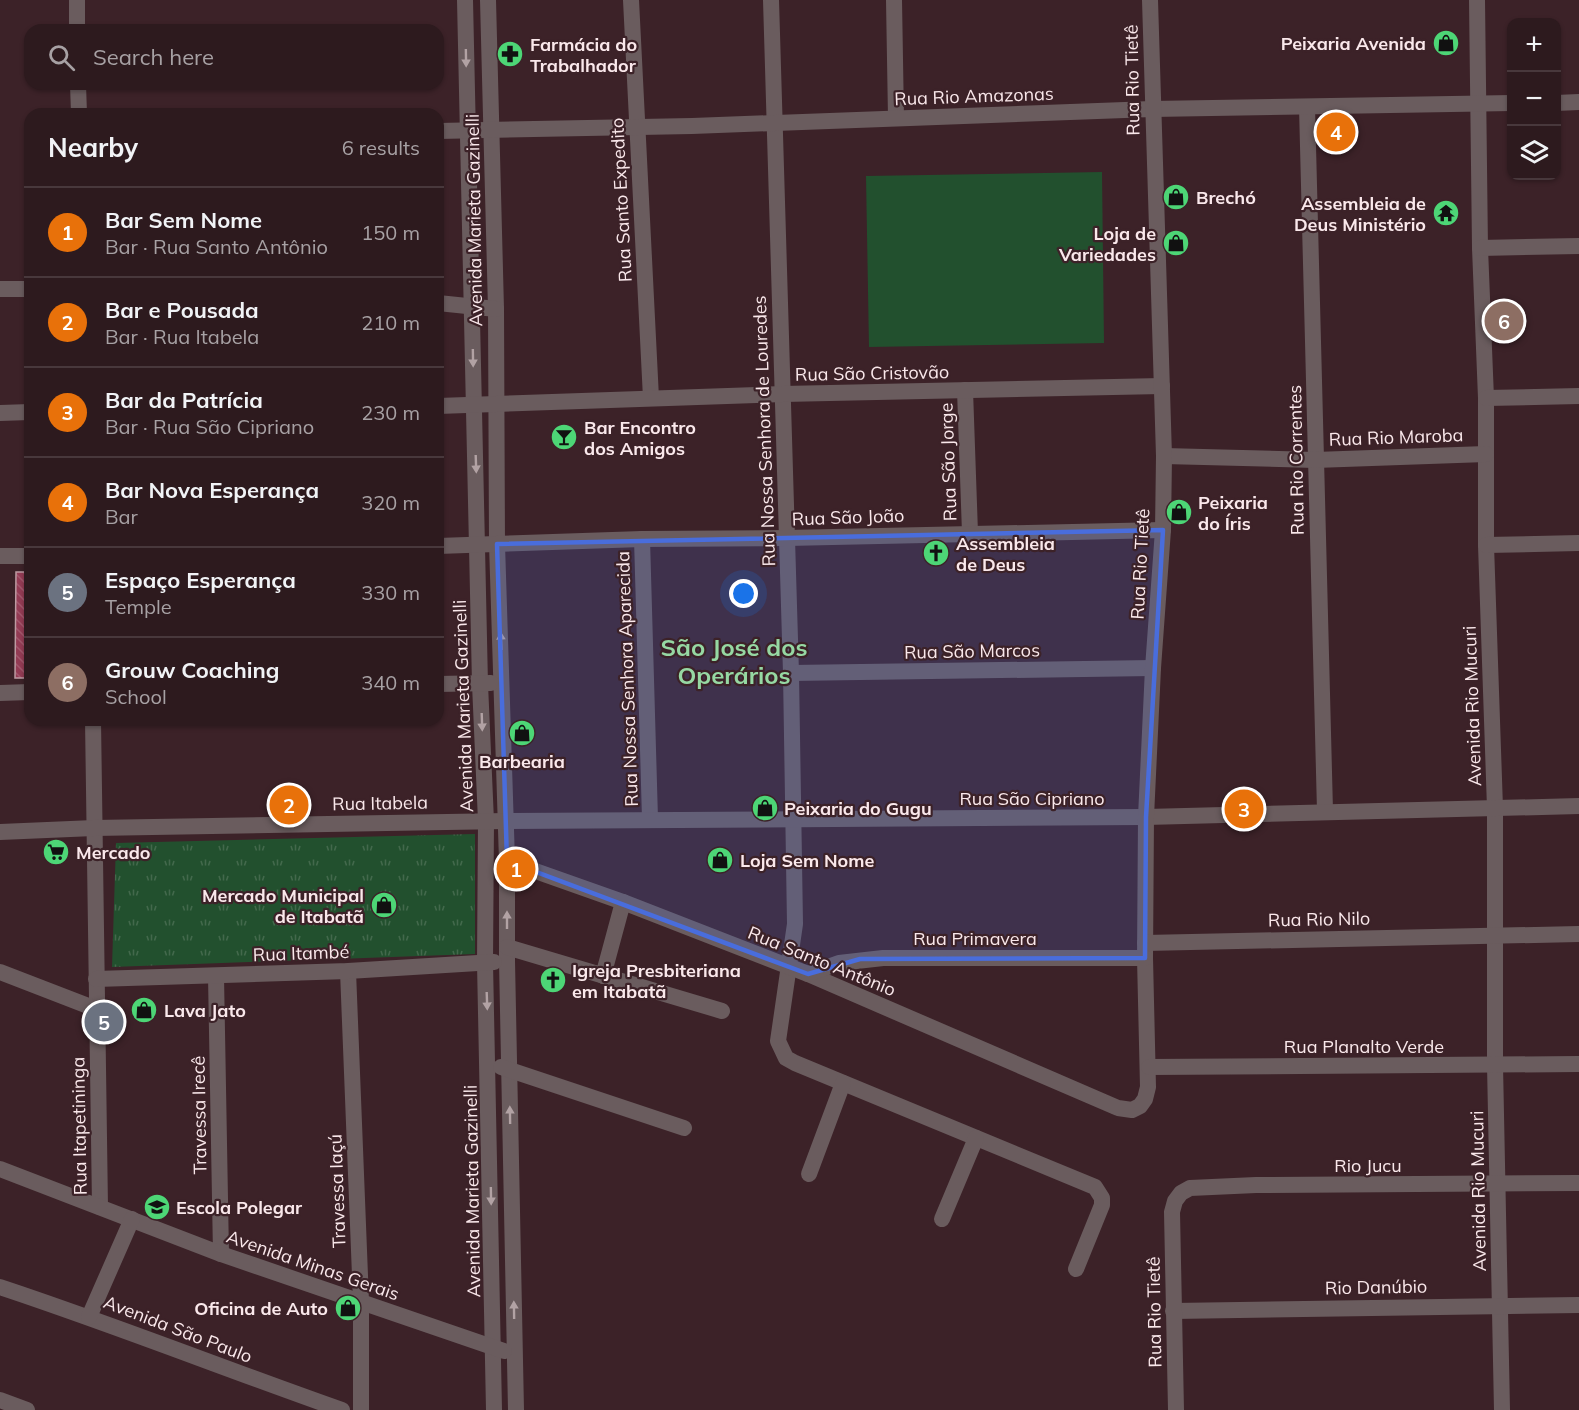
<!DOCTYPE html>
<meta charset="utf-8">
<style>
:root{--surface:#2d1a1e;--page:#352327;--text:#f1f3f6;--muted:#a7a1a4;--line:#48383c;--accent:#4dd676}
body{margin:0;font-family:Mulish,sans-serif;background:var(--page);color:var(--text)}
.controls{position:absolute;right:18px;top:18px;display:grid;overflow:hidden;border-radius:12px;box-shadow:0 2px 4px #0004}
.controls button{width:54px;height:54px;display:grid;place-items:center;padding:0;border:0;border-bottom:2px solid var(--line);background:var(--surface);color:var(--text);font:30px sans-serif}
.you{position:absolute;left:744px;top:594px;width:21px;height:21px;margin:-15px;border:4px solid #fff;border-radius:50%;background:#1a73e8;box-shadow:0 0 0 9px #1a73e833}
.badge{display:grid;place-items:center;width:39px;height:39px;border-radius:50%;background:var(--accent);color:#fff;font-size:20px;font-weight:700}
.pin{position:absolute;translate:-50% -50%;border:3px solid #fff;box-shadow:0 2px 6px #0006}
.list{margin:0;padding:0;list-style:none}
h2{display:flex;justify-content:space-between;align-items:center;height:78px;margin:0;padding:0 24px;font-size:26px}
h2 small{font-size:20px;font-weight:400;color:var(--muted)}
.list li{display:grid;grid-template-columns:39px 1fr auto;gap:18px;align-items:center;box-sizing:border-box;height:90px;padding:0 24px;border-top:2px solid var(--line)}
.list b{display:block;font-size:22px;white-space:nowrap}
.list p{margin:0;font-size:20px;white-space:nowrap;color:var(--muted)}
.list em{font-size:20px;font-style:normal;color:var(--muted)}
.icon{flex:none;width:33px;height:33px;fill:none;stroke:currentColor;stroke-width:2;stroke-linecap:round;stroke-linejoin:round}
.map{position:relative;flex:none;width:1579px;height:1410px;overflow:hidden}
.search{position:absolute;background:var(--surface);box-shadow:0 2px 4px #0004;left:24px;top:24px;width:420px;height:66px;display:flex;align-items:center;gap:15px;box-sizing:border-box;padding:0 21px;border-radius:18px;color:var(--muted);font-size:22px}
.panel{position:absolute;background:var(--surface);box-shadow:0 2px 4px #0004;left:24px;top:108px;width:420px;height:618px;border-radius:18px}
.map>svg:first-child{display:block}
</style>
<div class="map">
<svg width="1579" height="1410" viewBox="0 0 1579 1410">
<defs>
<pattern id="park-tufts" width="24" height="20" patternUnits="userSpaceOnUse" patternTransform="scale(1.5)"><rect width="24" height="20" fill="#22502e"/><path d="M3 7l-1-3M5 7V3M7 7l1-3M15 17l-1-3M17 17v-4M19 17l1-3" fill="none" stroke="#43694c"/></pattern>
<pattern id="building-back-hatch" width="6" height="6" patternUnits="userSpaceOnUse" patternTransform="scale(1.5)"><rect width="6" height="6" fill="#933b54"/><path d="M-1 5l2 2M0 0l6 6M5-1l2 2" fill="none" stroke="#a3576d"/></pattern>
</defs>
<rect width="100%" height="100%" fill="#3c2228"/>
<path fill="#22502e" d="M1102 172 1104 343 869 347 866 176Z"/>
<path fill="url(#park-tufts)" d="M475 834V954L112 967 116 843Z"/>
<path fill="url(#building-back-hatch)" stroke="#bd9ba2" stroke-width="1.5" d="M16 572H30V678H15Z"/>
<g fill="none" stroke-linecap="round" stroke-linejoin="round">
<g stroke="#6a5c5e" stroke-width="16">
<path d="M77 0V30"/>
<path d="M465 0 480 684 486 821 485 963 494 1410"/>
<path d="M488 0 496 309 497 544 507 861V961L516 1410"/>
<path d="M631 0 651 398"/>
<path d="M771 0 791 673 795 924 778 1041 786 1058 795 1063 1095 1187 1102 1198V1205L1076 1269"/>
<path d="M894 0 896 118"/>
<path d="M1477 0 1480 248 1486 398V545L1495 808V1065L1502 1410"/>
<path d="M78 84 79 114"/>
<path d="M1556 103 1579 102"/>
<path d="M1307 107 1325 811"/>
<path d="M438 131 692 126 1152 109 1512 103"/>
<path d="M1480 248 1579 246"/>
<path d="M0 289H30"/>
<path d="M438 303 496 309"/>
<path d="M965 390 970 533"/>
<path d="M1486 398 1579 396"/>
<path d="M438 406 783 394 1162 386"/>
<path d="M0 413 30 412"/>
<path d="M1164 456 1315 460 1486 454"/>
<path d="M642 539 650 819"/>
<path d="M1486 545 1579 543"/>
<path d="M438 546 642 539 787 538 1163 530"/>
<path d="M0 556H30"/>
<path d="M791 673 1153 668"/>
<path d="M438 684 491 683"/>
<path d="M0 693 30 692"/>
<path d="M93 720 100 1207"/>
<path d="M0 832 94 828 506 821 1146 817 1579 806"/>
<path d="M507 861 623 902 808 974 1118 1108 1132 1110 1140 1106 1145 1099 1148 1087 1145 958 1146 817 1153 668 1163 530 1164 456 1150 0"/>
<path d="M1145 943 1579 934"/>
<path d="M507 947 722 1011"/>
<path d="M348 971 361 1301V1410"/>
<path d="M0 972 96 1009"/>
<path d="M808 974 839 963 883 958H1145"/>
<path d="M216 976 221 1254"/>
<path d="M603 976 623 902"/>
<path d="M96 979 348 971 494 962"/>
<path d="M501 1067 684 1128"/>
<path d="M1149 1067 1579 1064"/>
<path d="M0 1169 221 1254 504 1351"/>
<path d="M809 1174 843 1083"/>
<path d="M942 1219 976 1138"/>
<path d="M0 1287C115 1325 228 1370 342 1410"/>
<path d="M1173 1311 1579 1305"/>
<path d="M89 1317 132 1219"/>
<path d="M0 1400 27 1410"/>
<path d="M1176 1410 1172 1212 1175 1201 1181 1193 1190 1188 1256 1185 1579 1183"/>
</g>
</g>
<defs><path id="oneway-solid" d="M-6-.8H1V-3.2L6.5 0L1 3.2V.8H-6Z" transform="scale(1.5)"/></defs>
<g fill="#b2a2a4">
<use href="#oneway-solid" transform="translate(466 58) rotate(89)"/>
<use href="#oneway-solid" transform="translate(473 358) rotate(89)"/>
<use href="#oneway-solid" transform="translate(476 464) rotate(88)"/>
<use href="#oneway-solid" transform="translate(501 641) rotate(-92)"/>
<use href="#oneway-solid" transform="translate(482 722) rotate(88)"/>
<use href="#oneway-solid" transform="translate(507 920) rotate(-90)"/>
<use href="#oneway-solid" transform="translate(487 1001) rotate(88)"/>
<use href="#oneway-solid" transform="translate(510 1115) rotate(-91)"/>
<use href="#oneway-solid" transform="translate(491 1196) rotate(89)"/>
<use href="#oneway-solid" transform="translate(514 1310) rotate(-91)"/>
</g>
<path fill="#496ddc" fill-opacity="0.2" stroke="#496ddc" stroke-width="4.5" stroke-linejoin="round" d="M1163 530 1146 817 1145 958 860 959 808 974 507 861 497 544Z"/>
<defs>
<symbol id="shop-disc" viewBox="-11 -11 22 22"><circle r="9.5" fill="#4dd676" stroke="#3c2228"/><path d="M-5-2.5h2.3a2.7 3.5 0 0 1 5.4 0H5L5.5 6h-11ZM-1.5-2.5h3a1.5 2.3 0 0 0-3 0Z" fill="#111"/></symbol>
<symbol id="pharmacy-disc" viewBox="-11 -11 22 22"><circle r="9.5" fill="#4dd676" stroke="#3c2228"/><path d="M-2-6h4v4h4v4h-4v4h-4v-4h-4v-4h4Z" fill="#111"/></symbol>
<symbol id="temple-disc" viewBox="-11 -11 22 22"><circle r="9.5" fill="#4dd676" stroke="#3c2228"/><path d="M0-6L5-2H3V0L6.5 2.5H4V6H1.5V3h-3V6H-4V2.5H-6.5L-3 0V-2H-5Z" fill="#111"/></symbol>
<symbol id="bar-disc" viewBox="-11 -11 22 22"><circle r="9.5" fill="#4dd676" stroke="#3c2228"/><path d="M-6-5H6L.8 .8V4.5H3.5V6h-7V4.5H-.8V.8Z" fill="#111"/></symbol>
<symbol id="church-disc" viewBox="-11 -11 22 22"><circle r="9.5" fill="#4dd676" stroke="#3c2228"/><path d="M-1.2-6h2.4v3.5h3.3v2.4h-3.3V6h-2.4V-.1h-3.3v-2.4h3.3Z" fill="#111"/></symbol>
<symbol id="supermarket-disc" viewBox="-11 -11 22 22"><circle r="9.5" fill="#4dd676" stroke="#3c2228"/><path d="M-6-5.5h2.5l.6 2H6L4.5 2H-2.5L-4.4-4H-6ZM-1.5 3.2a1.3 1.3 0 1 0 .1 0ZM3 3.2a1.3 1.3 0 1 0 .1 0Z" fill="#111"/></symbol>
<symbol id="school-disc" viewBox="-11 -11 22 22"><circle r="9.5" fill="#4dd676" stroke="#3c2228"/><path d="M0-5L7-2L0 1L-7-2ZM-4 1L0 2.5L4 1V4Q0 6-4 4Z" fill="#111"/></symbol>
</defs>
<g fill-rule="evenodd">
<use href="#shop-disc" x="1431" y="28" width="30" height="30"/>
<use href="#pharmacy-disc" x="495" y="39" width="30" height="30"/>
<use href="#shop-disc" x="1161" y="182" width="30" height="30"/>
<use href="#temple-disc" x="1431" y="198" width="30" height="30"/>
<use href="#shop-disc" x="1161" y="228" width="30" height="30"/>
<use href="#bar-disc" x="549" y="422" width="30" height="30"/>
<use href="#shop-disc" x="1164" y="497" width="30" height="30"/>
<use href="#church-disc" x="921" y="538" width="30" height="30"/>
<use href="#shop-disc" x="507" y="718" width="30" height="30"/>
<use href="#shop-disc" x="750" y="793" width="30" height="30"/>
<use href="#supermarket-disc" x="41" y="837" width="30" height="30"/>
<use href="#shop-disc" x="705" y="845" width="30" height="30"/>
<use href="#shop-disc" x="369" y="890" width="30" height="30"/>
<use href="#church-disc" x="538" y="965" width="30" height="30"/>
<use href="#shop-disc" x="129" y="995" width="30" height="30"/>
<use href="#school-disc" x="142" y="1192" width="30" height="30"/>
<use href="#shop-disc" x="333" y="1293" width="30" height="30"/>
</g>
<g text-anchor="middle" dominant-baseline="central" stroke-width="4.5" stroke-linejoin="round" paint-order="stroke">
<g font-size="18" font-weight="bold" fill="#fae8eb" stroke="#3c2228" text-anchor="start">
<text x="1426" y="43" text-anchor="end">Peixaria Avenida</text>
<text x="530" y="44">Farmácia do<tspan x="530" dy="21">Trabalhador</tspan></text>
<text x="1196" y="197">Brechó</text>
<text x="1426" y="203" text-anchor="end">Assembleia de<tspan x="1426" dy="21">Deus Ministério</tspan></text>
<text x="1156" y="233" text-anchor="end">Loja de<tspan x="1156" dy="21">Variedades</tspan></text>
<text x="584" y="427">Bar Encontro<tspan x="584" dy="21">dos Amigos</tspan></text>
<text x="1198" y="502">Peixaria<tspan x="1198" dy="21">do Íris</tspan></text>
<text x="956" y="543">Assembleia<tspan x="956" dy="21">de Deus</tspan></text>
<text x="522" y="761" text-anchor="middle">Barbearia</text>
<text x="784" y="808">Peixaria do Gugu</text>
<text x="76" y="852">Mercado</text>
<text x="740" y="860">Loja Sem Nome</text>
<text x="364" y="895" text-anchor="end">Mercado Municipal<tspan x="364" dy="21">de Itabatã</tspan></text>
<text x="572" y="970">Igreja Presbiteriana<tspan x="572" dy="21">em Itabatã</tspan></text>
<text x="164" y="1010">Lava Jato</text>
<text x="176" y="1207">Escola Polegar</text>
<text x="328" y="1308" text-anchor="end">Oficina de Auto</text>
</g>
<g font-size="18" fill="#fae8eb" stroke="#3c2228">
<text transform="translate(1132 80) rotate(-91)">Rua Rio Tietê</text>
<text transform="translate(974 96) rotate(-2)">Rua Rio Amazonas</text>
<text transform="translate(621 200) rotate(-93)">Rua Santo Expedito</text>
<text transform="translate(474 220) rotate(-91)">Avenida Marieta Gazinelli</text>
<text transform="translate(872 373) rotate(-1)">Rua São Cristovão</text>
<text transform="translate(764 431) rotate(-92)">Rua Nossa Senhora de Louredes</text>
<text transform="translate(1396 437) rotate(-2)">Rua Rio Maroba</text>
<text transform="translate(1296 460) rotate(-91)">Rua Rio Correntes</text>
<text transform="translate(948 462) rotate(-92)">Rua São Jorge</text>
<text transform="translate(848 517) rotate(-2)">Rua São João</text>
<text transform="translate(1140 564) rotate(-87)">Rua Rio Tietê</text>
<text transform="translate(972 651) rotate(-1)">Rua São Marcos</text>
<text transform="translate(627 679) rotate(-92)">Rua Nossa Senhora Aparecida</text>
<text transform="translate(463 706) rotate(-92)">Avenida Marieta Gazinelli</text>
<text transform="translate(1472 706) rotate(-92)">Avenida Rio Mucuri</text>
<text x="1032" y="798">Rua São Cipriano</text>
<text transform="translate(380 803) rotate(-1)">Rua Itabela</text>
<text transform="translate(1319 919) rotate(-1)">Rua Rio Nilo</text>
<text x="975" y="938">Rua Primavera</text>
<text transform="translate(301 953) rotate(-2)">Rua Itambé</text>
<text transform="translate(822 961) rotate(22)">Rua Santo Antônio</text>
<text x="1364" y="1046">Rua Planalto Verde</text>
<text transform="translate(199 1115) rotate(-91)">Travessa Irecê</text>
<text transform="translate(79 1126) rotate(-91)">Rua Itapetininga</text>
<text x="1368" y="1165">Rio Jucu</text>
<text transform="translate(337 1191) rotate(-92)">Travessa Iaçú</text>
<text transform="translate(472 1191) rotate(-91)">Avenida Marieta Gazinelli</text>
<text transform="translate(1478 1191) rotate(-91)">Avenida Rio Mucuri</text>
<text transform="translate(313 1265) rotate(19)">Avenida Minas Gerais</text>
<text transform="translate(1376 1287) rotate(-1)">Rio Danúbio</text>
<text transform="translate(1154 1312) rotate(-91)">Rua Rio Tietê</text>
<text transform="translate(178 1329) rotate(21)">Avenida São Paulo</text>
</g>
<g font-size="24" font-weight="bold" fill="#96d8a3" stroke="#3c2228">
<text x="734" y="647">São José dos<tspan x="734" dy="28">Operários</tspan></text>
</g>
</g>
</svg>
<div class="controls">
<button>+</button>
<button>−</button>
<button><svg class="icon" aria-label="layers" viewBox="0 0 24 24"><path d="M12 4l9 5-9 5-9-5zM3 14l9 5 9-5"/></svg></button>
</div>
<div class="you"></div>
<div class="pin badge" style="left:516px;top:869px;background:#e8710a">1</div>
<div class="pin badge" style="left:289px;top:805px;background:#e8710a">2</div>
<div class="pin badge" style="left:1244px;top:809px;background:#e8710a">3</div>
<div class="pin badge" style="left:1336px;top:132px;background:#e8710a">4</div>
<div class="pin badge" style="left:104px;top:1022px;background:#6b7280">5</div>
<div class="pin badge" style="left:1504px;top:321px;background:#8d6e63">6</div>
<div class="search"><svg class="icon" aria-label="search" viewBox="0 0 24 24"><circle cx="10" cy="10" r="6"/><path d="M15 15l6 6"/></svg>Search here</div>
<section class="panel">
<h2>Nearby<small>6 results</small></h2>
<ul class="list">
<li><span class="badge" style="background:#e8710a">1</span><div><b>Bar Sem Nome</b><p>Bar · Rua Santo Antônio</p></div><em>150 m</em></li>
<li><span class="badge" style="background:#e8710a">2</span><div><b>Bar e Pousada</b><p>Bar · Rua Itabela</p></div><em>210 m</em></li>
<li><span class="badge" style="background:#e8710a">3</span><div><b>Bar da Patrícia</b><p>Bar · Rua São Cipriano</p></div><em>230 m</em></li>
<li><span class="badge" style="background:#e8710a">4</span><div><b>Bar Nova Esperança</b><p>Bar</p></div><em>320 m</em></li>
<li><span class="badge" style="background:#6b7280">5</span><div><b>Espaço Esperança</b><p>Temple</p></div><em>330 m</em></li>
<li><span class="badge" style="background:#8d6e63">6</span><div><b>Grouw Coaching</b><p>School</p></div><em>340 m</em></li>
</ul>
</section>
</div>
